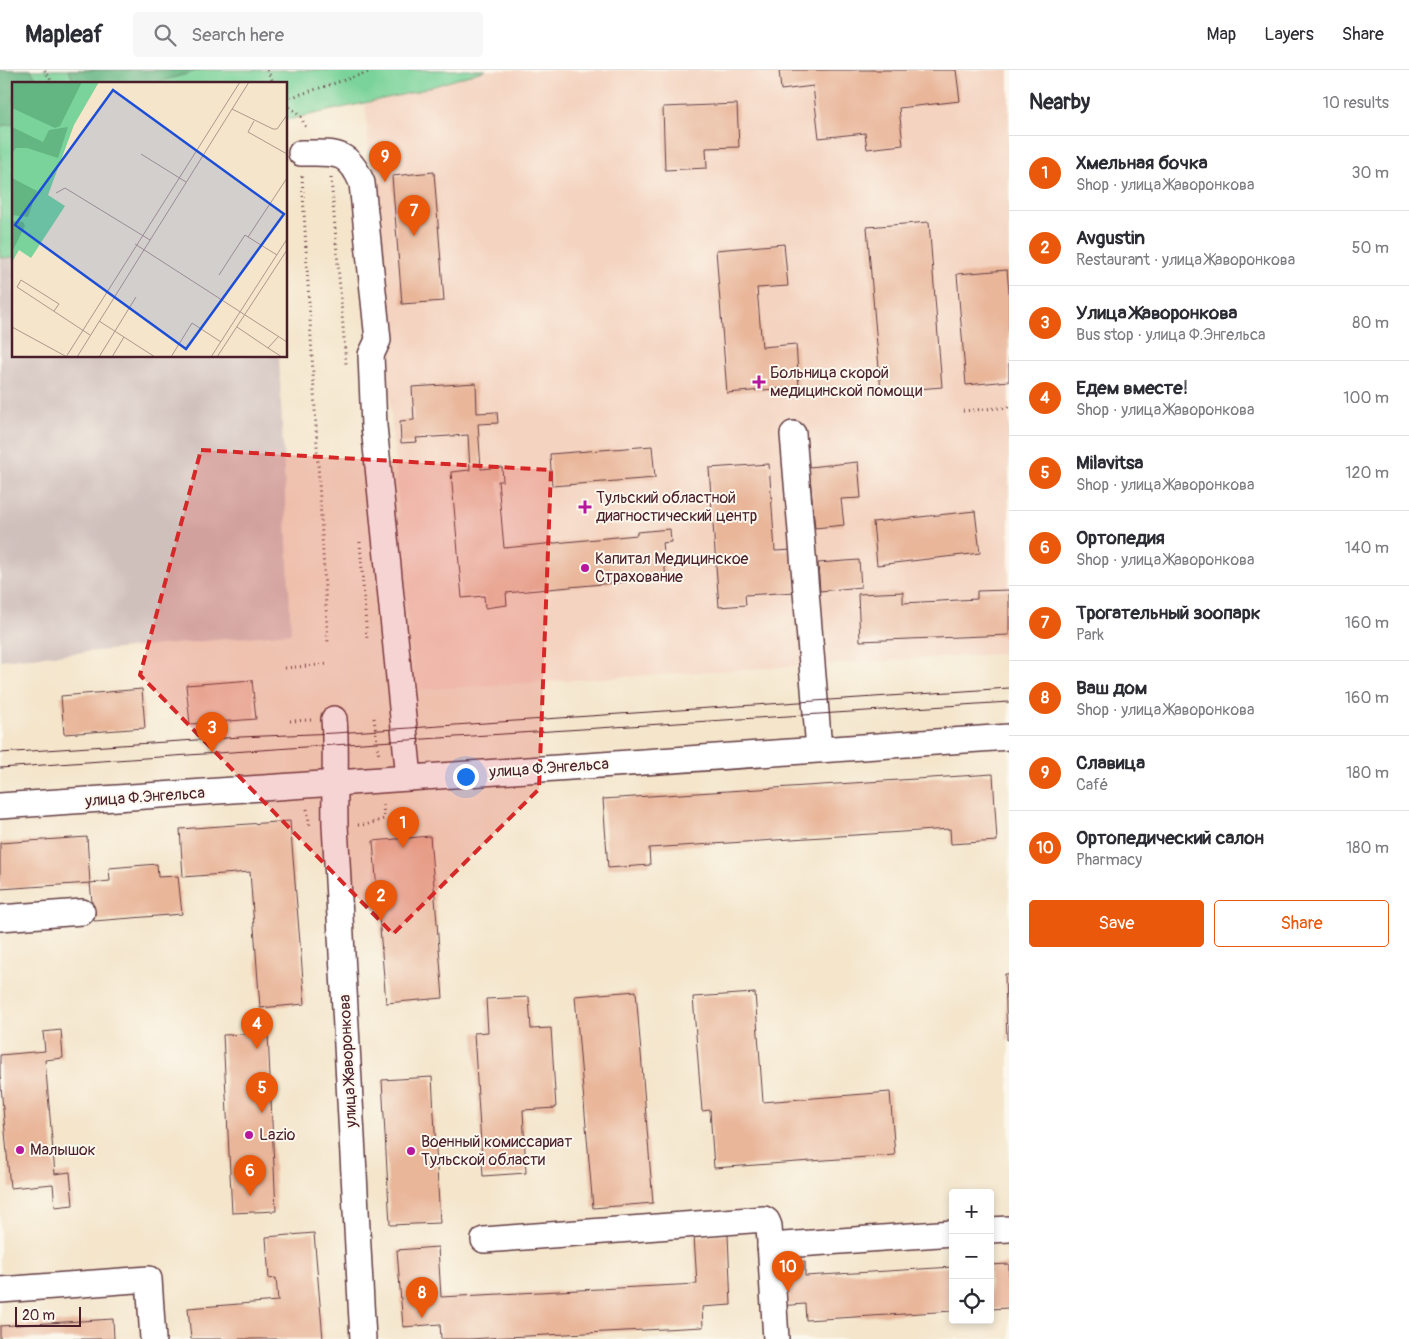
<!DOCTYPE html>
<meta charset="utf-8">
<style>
:root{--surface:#fff;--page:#f7f7f7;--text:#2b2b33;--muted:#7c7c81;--line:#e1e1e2;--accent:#ea580c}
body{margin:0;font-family:Pangolin,sans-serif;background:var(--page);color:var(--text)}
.controls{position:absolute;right:15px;bottom:15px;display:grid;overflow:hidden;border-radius:5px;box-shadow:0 2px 8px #0003}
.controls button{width:45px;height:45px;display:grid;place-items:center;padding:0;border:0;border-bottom:1px solid var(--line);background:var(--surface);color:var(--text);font:25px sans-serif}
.scale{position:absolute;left:15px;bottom:12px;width:66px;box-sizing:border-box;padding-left:5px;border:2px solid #4a1f2b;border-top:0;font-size:14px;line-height:18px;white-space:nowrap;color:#4a1f2b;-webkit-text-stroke:4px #fbf7ec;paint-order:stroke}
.you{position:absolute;left:465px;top:706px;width:18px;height:18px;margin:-12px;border:4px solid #fff;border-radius:50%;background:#1a73e8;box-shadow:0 0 0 8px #1a73e833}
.badge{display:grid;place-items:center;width:32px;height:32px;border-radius:50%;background:var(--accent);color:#fff;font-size:16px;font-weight:700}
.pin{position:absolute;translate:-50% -41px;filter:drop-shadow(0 1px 2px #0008)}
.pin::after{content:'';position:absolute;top:26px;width:18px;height:15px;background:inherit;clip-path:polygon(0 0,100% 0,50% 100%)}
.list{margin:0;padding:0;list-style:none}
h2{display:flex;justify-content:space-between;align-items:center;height:65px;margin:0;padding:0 20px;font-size:21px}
h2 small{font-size:16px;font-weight:400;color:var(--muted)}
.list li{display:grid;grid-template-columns:32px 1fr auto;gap:15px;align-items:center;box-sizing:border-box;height:75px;padding:0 20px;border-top:1px solid var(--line)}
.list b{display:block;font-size:19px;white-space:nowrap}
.list p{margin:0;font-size:16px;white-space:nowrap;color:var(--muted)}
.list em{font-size:16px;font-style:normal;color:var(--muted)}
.actions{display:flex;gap:10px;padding:15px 20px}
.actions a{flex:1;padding:11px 0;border:1px solid var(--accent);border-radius:5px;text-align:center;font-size:18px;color:var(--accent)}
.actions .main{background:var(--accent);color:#fff}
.icon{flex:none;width:28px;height:28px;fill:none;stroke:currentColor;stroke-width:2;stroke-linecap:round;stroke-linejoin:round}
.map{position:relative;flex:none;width:1009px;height:1269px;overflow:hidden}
header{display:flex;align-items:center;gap:30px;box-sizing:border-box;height:70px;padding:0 25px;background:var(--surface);border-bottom:1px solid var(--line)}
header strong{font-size:24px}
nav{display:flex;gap:28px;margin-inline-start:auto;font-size:18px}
.search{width:350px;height:45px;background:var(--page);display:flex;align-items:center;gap:12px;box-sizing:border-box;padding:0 18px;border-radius:5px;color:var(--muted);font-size:19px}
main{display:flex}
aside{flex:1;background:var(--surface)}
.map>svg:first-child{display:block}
</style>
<header>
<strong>Mapleaf</strong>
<div class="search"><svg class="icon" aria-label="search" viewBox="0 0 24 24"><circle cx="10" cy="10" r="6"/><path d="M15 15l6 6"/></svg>Search here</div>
<nav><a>Map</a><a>Layers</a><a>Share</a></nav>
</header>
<main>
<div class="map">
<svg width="1009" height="1269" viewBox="0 0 1009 1269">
<rect width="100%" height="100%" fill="#fbf7ec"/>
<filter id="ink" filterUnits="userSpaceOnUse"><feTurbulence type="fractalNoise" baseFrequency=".02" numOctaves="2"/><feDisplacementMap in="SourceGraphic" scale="10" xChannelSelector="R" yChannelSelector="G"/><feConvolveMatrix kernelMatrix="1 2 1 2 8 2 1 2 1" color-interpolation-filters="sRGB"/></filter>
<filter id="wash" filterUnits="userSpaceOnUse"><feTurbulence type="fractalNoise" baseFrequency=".0096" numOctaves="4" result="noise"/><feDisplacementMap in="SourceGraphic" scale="20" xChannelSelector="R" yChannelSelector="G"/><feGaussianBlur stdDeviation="1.12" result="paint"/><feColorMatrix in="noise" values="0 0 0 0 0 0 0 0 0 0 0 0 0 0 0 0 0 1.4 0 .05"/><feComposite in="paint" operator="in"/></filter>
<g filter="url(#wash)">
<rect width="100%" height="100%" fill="#f4e5cb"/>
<path fill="#f4d3c0" d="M486 0H1009V583L414 620 365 33 415 22Z"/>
<path fill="#d0c0bc" d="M14 187V286H279L291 563 0 590V188Z"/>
<path fill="#7ad39a" stroke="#627962" d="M0 0H486L415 22 286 50V14H14V187L0 188Z"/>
<g fill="#63b582" stroke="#566a56">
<path d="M0 0H31L39 14H14V54L0 56Z"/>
<path d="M68 0H200L152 14H76Z"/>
</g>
<g id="blocks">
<g fill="#e9b69a">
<path d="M779 0H956L960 31 899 38 903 75 867 79 865 63 819 68 813 16 781 20Z"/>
<path d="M737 34 739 77 706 78 707 98 665 100 663 37Z"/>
<path d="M434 102 444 231 402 234 392 106Z"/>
<path d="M929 152 942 317 881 322 867 157Z"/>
<path d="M784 174 788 216 757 218 762 277 796 274 799 317 727 323 716 180Z"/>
<path d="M1007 200 1009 222V311L966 315 957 204Z"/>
<path d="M476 313 477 343 497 342 498 353 478 354 481 399 502 397 503 411H498L504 478 637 465V462L670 459 671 472 662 473 666 508 506 523 507 535 485 538 484 526 462 528 451 402 470 400 468 365 416 368 417 372 401 373 400 351 414 350 412 317Z"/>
<path d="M652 376 655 408 552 416 550 384Z"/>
<path d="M858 392 861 428 841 429 844 455 815 458 809 397Z"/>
<path d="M769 394 775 481 793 480 796 522 745 525 746 535 719 537 709 398Z"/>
<path d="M975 441 980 483 877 495 873 452Z"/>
<path d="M859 490 861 517 820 521 818 493Z"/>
<path d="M1009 520V565L860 571 858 524 903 522V533L977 529V521Z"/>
<path d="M252 610 256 649 190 654 186 615Z"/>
<path d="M142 619 145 658 64 664 61 626Z"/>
<path d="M993 704 997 771 951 774 950 759 649 778 650 795 608 798 603 729Z"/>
<path d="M290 751 305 934 260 938 250 802 183 807 180 759Z"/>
<path d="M430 766 443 928 386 933 373 771Z"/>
<path d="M87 767 90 813 0 819V773Z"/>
<path d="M157 794 158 807 178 806 182 844 94 851 90 813 110 811 109 798Z"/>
<path d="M1005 904H1009V970H1007Z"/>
<path d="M636 921 653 1133 593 1138 575 926Z"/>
<path d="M755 923 763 1032 890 1022 895 1085 714 1098 710 1040 702 1041 693 927Z"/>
<path d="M529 927 531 959 551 958 556 1038 523 1040 526 1103 483 1106 474 963 488 962 486 929Z"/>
<path d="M61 960 63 988 45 990 55 1104 70 1102 73 1135 55 1137 53 1114 10 1118 0 1005V985L45 981 43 962Z"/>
<path d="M268 963 276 1141 232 1143 223 965Z"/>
<path d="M432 1007 440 1153 390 1155 382 1010Z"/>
<path d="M314 1163 323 1269H191L188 1238 278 1231 276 1208 269 1209 266 1167Z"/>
<path d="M728 1165 731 1235 702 1237 703 1257 469 1269H441L440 1254 403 1257 397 1180 438 1177 441 1227 697 1214 694 1166Z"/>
<path d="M805 1192V1206L953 1197V1241L806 1250 805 1234 778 1236 776 1194Z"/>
<path d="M1009 1194V1238L990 1239V1195Z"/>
<path d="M113 1249 114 1269H0V1256Z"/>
</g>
</g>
</g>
<g filter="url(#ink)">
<use href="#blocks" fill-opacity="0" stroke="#643d43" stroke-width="1"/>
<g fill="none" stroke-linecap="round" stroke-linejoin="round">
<defs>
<g id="minor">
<path d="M301 83C334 83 348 79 362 113L378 270 371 285 374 356 409 708"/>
<path d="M793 364 819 679"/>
<path d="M334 649C337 684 334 719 335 755L363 1269"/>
<path d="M0 736 1009 667"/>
<path d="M0 848 82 842"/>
<path d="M990 1160 1009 1159"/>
<path d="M484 1170 764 1149 767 1151 769 1156 776 1269"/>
<path d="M770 1176 953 1163"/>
<path d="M0 1220 149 1209 153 1269"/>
</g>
</defs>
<use href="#minor" stroke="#643d43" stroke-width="28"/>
<g stroke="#643d43" stroke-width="3" stroke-dasharray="1 4" stroke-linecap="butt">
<path d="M45 0 53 14"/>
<path d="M267 0 274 14"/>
<path d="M286 29 375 0"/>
<path d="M286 33 301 47 307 60"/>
<path d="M302 106 328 573"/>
<path d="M331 108 346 294"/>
<path d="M963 341 1009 337"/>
<path d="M360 472 367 570"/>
<path d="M285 598 329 594"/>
<path d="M374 648 379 687"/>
<path d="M290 651 311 650"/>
<path d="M307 739 310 757"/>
<path d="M358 755H365L384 749 383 733"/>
</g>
<use href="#minor" stroke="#fff" stroke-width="25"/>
<g stroke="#4a1f2b" stroke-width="1">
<path d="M0 683 241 667 335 663 1009 618"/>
<path d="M0 698 377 672 1009 632"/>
</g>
</g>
</g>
<path fill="#d62828" fill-opacity="0.2" stroke="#d62828" stroke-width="4" stroke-dasharray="10 6" stroke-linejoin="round" d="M201 380 551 400 539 719 393 864 140 605Z"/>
<g fill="#b5179e" stroke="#fbf7ec" stroke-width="2">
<path d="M756.5 304.5h5v5h5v5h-5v5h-5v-5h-5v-5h5z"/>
<path d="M582.5 429.5h5v5h5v5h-5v5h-5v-5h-5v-5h5z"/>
<circle cx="585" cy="498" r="5"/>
<circle cx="249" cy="1065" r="5"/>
<circle cx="20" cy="1080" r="5"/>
<circle cx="411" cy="1081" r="5"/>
</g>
<g text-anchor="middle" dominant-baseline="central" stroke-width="4" stroke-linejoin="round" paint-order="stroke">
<g font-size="16" fill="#4a1f2b" stroke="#fbf7ec" text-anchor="start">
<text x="770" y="303">Больница скорой<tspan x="770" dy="18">медицинской помощи</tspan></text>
<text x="596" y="428">Тульский областной<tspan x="596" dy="18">диагностический центр</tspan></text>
<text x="595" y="489">Капитал Медицинское<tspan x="595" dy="18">Страхование</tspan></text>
<text x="259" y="1065">Lazio</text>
<text x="421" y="1072">Военный комиссариат<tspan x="421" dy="18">Тульской области</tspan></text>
<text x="30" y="1080">Малышок</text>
</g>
<g font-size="16" fill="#4a1f2b" stroke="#fbf7ec">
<text transform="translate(549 698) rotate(-4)">улица Ф.Энгельса</text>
<text transform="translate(145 727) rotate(-4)">улица Ф.Энгельса</text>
<text transform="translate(348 991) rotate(-93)">улица Жаворонкова</text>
</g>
</g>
<g transform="translate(12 12)">
<rect width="275" height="275" fill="#f4e5cb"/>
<path d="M0 0H87L62 43 36 113 53 124 19 176 7 168 0 180Z" fill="#7ad39a"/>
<path d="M0 0H70L48 44 43 46 0 26ZM0 45 31 60 37 48 56 45 46 76 15 66H4L0 71ZM0 96 25 109 16 135 0 133ZM0 139 11 140 13 144 0 170Z" fill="#63b582"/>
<path fill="none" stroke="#b0968b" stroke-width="1" d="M220 27 261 47H265L275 33M242 39 236 50 275 72M129 72 174 100M44 111 53 106 138 158M236 155 275 96M123 162 275 260M207 193 233 153 265 173M42 229 47 222 9 198 5 205 78 253M87 239 143 275M0 245 55 275M225 245 256 266 266 255M256 266 270 275M54 275 228 0M65 275 237 0M87 275 124 215M100 275 112 255M159 275 180 241 209 260M199 275 275 157M205 275 275 168"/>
<path fill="#1d4ed8" fill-opacity="0.15" stroke="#1d4ed8" stroke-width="2.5" d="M101 8 272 132 174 267 3 143Z"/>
<rect width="275" height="275" fill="none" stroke="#4a1f2b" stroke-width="2.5"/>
</g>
</svg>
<div class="controls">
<button>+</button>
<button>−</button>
<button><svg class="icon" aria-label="locate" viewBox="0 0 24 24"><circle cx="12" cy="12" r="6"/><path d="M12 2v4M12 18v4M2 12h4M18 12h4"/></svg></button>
</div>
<div class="scale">20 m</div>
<div class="you"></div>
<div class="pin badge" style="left:403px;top:778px">1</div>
<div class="pin badge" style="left:381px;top:851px">2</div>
<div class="pin badge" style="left:212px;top:683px">3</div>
<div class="pin badge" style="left:257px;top:979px">4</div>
<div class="pin badge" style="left:262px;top:1043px">5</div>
<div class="pin badge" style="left:250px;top:1126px">6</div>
<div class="pin badge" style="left:414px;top:166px">7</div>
<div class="pin badge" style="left:422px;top:1248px">8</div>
<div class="pin badge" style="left:385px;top:112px">9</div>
<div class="pin badge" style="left:788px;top:1222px">10</div>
</div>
<aside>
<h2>Nearby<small>10 results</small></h2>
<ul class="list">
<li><span class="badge">1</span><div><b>Хмельная бочка</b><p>Shop · улица Жаворонкова</p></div><em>30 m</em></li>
<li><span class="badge">2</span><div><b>Avgustin</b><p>Restaurant · улица Жаворонкова</p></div><em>50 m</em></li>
<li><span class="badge">3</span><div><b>Улица Жаворонкова</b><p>Bus stop · улица Ф.Энгельса</p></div><em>80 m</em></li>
<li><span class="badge">4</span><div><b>Едем вместе!</b><p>Shop · улица Жаворонкова</p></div><em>100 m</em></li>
<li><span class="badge">5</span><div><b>Milavitsa</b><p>Shop · улица Жаворонкова</p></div><em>120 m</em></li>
<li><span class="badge">6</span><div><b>Ортопедия</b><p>Shop · улица Жаворонкова</p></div><em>140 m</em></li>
<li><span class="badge">7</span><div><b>Трогательный зоопарк</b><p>Park</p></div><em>160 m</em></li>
<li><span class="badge">8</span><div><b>Ваш дом</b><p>Shop · улица Жаворонкова</p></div><em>160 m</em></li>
<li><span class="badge">9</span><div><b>Славица</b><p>Café</p></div><em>180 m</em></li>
<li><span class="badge">10</span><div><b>Ортопедический салон</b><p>Pharmacy</p></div><em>180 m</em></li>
</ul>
<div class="actions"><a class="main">Save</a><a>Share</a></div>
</aside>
</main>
